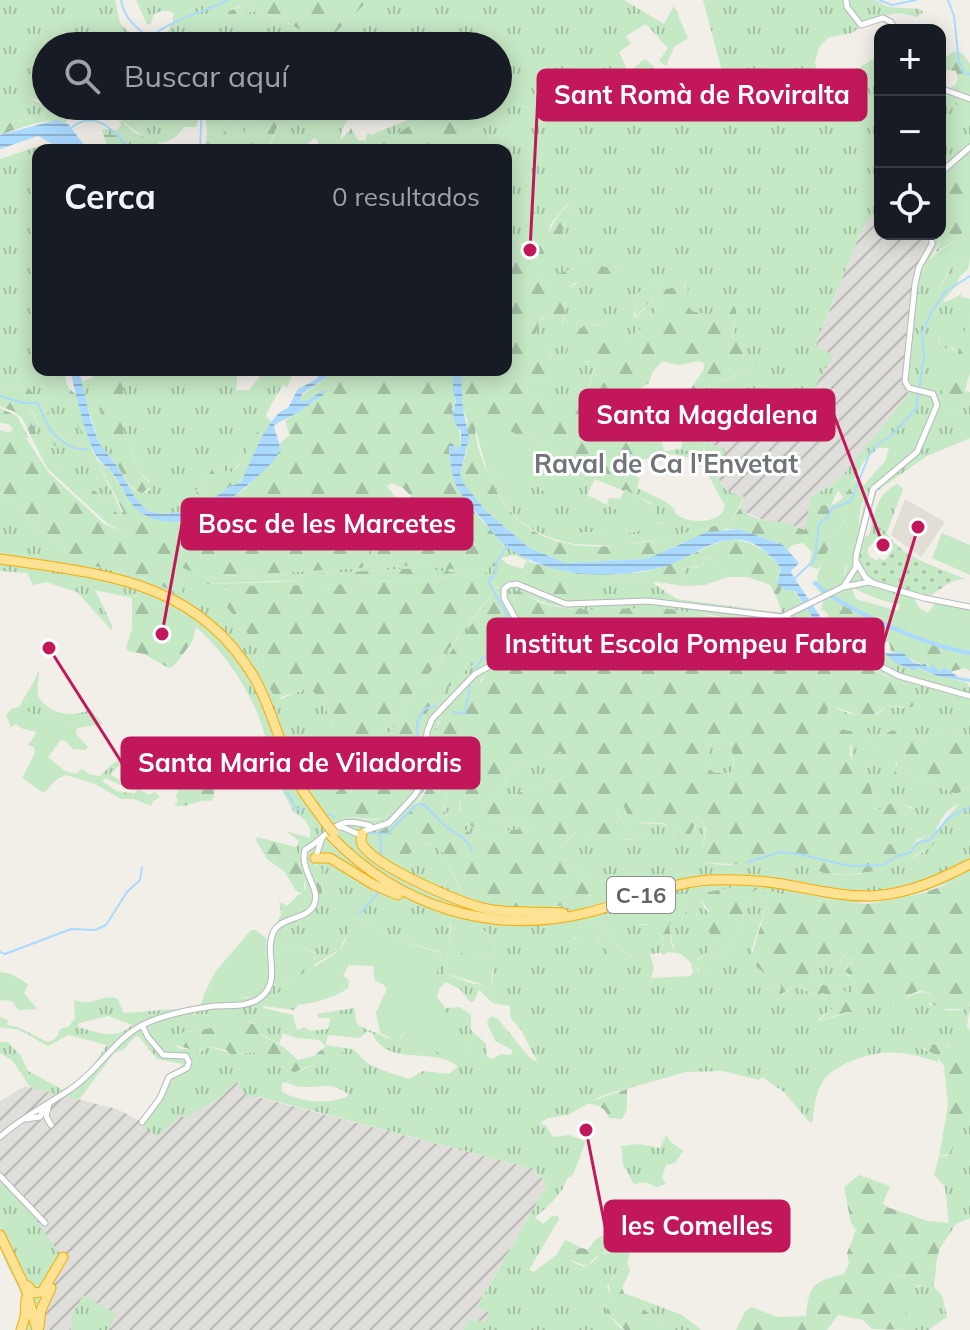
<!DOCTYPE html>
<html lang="es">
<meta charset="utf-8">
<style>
:root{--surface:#171b24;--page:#242831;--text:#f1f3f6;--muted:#9ea1a6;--line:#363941}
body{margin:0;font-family:Mulish,sans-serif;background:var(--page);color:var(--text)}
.controls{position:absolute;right:24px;top:24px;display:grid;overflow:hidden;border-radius:16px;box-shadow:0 4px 20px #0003}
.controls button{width:72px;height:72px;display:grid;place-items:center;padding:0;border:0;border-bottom:2px solid var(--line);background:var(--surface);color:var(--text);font:40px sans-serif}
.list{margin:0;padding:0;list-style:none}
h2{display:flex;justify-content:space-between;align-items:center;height:104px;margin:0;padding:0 32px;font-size:34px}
h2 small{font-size:26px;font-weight:400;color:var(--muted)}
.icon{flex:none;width:44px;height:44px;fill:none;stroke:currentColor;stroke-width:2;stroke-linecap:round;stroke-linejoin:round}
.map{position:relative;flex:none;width:970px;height:1330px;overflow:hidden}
.search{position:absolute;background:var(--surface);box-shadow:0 4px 20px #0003;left:32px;top:32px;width:480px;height:88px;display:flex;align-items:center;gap:20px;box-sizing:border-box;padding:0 28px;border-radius:44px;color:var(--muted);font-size:30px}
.panel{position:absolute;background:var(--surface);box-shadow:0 4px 20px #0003;left:32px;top:144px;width:480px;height:232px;border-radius:16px}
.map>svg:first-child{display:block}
</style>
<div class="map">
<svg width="970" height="1330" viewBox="0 0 970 1330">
<defs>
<pattern id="industrial-furrows" width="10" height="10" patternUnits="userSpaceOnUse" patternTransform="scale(2)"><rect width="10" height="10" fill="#e0deda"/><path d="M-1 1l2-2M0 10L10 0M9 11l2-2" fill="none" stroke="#b9b8b5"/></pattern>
<pattern id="grass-tufts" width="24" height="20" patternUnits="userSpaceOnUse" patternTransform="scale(2)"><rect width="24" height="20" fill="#c5e8c5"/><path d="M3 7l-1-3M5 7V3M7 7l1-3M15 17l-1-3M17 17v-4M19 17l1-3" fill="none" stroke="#a3c0a4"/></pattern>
<pattern id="forest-firs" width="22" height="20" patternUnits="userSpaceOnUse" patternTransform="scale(2)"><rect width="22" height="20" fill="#c5e8c5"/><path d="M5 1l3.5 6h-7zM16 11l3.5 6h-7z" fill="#a3c0a4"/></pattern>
<pattern id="wetland-marsh" width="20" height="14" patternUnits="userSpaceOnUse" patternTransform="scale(2)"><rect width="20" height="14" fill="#c5e8c5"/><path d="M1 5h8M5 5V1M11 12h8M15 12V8" fill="none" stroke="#a3c0a4"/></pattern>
<pattern id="park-dots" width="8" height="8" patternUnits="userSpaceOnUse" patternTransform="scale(2)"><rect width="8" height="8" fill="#c5e8c5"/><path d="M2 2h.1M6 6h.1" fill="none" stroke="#a3c0a4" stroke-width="1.8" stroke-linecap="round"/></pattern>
<pattern id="water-rules" width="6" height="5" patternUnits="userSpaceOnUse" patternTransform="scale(2)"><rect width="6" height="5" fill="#aadaff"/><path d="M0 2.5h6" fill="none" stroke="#8eb4d2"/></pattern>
</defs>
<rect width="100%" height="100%" fill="#f1efe8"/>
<g fill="url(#industrial-furrows)">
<path d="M870 217 880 220V234H929L931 240 908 319 906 357 910 393 840 478 829 487 811 496 806 530 781 522 769 523 745 512 741 506 744 497 726 490 709 466 720 457 721 448 711 444 713 424 726 402 812 392 815 347 861 231Z"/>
<path d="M236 1081 253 1096 534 1169 547 1185 477 1306 489 1312 485 1324 475 1319 469 1320 463 1330H108L115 1314 70 1326 71 1330H43L27 1207 0 1180V1101L25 1086 117 1109 144 1123 180 1115 185 1118 218 1099Z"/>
</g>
<path fill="#e1ded6" d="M905 499 945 522 921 557 891 535Z"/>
<g fill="url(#grass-tufts)" fill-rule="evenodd">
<path d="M0 0H115L120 23 143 46H46V101L29 98 46 106 63 108 46 111 42 117 11 122 0 131Z"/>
<path d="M136 0H258L232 9 225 18C237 20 246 10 257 12 282 15 300 34 324 40L335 33 369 0H624L664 24 674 6 688 38 674 47 666 66 659 61 668 48 646 24 626 36 631 44 619 52 628 72 645 59 655 67 642 79 662 93 674 80 705 96 712 93 713 80 723 75 703 0H875L889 7 920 9 923 12 917 17 899 13 887 15 872 19 852 33 829 37 819 47 815 63 817 71 832 77 855 70 880 55V220L870 218 861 231 815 346 833 355 812 392 726 402 713 424 711 444 724 448 725 454 709 467 726 490 744 497 731 522 664 538 617 546V536L666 523 654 524 652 503 634 495 637 488C647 493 664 499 672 507 680 515 670 511 681 517 694 524 723 523 725 505 706 477 709 457 669 454L664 460 657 457 640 460 655 430H658L664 451 681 449 706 456C698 437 719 416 721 398L692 397 690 390C714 390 734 373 756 366L733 340 737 310 722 307 709 315 692 311 686 305V286L667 289 657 281 633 296 637 307 633 316 636 318 658 294 661 296C657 310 641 340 623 336 603 332 611 318 581 327L568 354 559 363H554L535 335 540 319 563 322 565 314 564 294C579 275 606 278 628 278L627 266 604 267 594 260 586 258 573 269 556 274 551 281 544 284C539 256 569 232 572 204H567L550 225 547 238 531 255 526 253 523 245 517 241 506 243V150H465L470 134 482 121 477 106H498V46H432L430 39 425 35 406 42 385 46H171L164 39 173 21V13C167 9 161 11 154 14L150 25 147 24Z"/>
<path d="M940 96 962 107H970V152L951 167 940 172Z"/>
<path d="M83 106H195L198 120 196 127H184C162 158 143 136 121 120 112 114 101 113 91 111V107Z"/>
<path d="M225 106H263L246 128 242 150H229L231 143 224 128 228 109Z"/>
<path d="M325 106H371C356 113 340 121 341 140L351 128 358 140 365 141 368 133 371 135 420 115 421 118 416 124 369 150H319L318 141 315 138 307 144 306 150H268L279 124C298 128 310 117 325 106Z"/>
<path d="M42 145 49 150H38V313L34 315 38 334V367L35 370 53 372 75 411 86 443 83 448 58 433 46 407 29 389 6 388 0 383V159Z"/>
<path d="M940 214 947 220 946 228 924 271V281L933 286H941L953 264 959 259 970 258 968 269 959 277 956 286 943 301 946 302 962 294 961 297 970 299V316L958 354 952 347 940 349 939 336 934 330 935 387 946 393 942 406 949 413 970 401V438L927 456 877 491 864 538 870 534C873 514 878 493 897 484L903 489 887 532 884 531 867 549 862 545 860 566 876 582 875 586 914 598 919 608C897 605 869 598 851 586L824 598 814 584 816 581 827 587 844 579C849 549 867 517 864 485L885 461 889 448H878L864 461 846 495 843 497 838 490 831 505 809 507 811 496 829 487 840 478 909 394 900 384C911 349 905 311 914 275 917 263 925 251 931 240L929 234H940Z"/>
<path d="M582 362H591L595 366 586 398 579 406 569 395 550 403 519 387 513 373 516 371C556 389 549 386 582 362Z"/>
<path d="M129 370H238L236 390H249L265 370H294L287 388 283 385C264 412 256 447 232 472L225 471 217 463 196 491 206 496 209 502 198 510 163 514 147 511 134 496 117 466 99 443 80 382 92 378 94 373C99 396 115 484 138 492 143 494 145 492 150 490L149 481 141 473 123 431 122 379 125 372Z"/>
<path d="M24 406 32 412 45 438 59 449 63 446 92 450 123 515 117 516C111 509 103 496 95 492 92 490 87 490 83 488 59 470 28 437 24 406Z"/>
<path d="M559 456 588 470 595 479 587 495 624 513 610 534 583 532 577 536 575 544C530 536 507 516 488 474L493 471 500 473 506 489 536 485 543 491 552 480Z"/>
<path d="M0 493 23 511 32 525 59 543 57 544 61 548 60 553 65 550 62 558 140 577 183 595 175 573 181 567 204 577 361 568 395 497 397 498 366 568 419 565 486 572V567L496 566 504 545 520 552 530 562 514 555 501 558 507 564 527 570 520 583 598 576 637 578 654 584 677 599 782 613 777 598 782 588 794 591 813 618 849 638 876 645 894 662 910 669 915 667 938 676 966 682 970 688V736L936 735 912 738 893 730 882 736 866 733 863 736C876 754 899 743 896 775L909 773 954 793H960L970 784V873C960 881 949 883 936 887 882 908 822 907 766 890L759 900 768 901 752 948V963L766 975 762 984 766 986 780 982 781 987 778 994 782 995 795 986 816 995 822 993 836 999V1006L818 1019 820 1021 853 1011 871 998 881 999 889 1004C904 999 909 994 926 992L932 996 929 1004C941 1010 959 1014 970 1006L967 1026 970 1031C953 1045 950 1050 928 1043L921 1048 937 1056 939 1062C927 1059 914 1054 902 1053 879 1050 848 1058 829 1074 817 1085 814 1105 813 1121L810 1123 784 1092 762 1077 759 1080 723 1071 686 1072 601 1096 568 1115 548 1118 540 1123 546 1126 553 1137 569 1135 586 1141 573 1175 567 1178C563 1195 547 1206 535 1218L543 1224 552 1216H558L559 1219 529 1270 534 1272 557 1254 565 1240 582 1248 569 1251 570 1261 584 1267 592 1263 600 1254C613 1255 618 1244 629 1244V1255L626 1270 611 1279 607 1287 611 1295 606 1312 620 1328 625 1330H463L469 1320 475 1319 485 1323 489 1312 477 1307 547 1185 534 1169 260 1097H247L236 1081 218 1099 185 1118 180 1115 158 1136 145 1129 144 1123 140 1121 161 1092 165 1082 183 1064 157 1059 139 1037 136 1036 123 1050 114 1053 79 1100 31 1088 12 1060 0 1053V1042H8L21 1056 28 1071 63 1090 88 1072 107 1045 68 1035 48 1046 19 1030 0 1027V1017L8 1020 7 1025 18 1027 47 1042C55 1041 58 1036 60 1029L68 1027 75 1018 74 1000C94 1008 100 993 118 999L123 1012 125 1013 200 1007 204 994 217 998H247L264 981 266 946 281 914 279 902 287 906 299 894 302 895 306 888 305 879 314 882 319 894 323 890 321 868 316 864 309 870 302 869 296 847 299 841 286 831 310 838V829L305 820 294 812 275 778 243 753 244 746 266 740C253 682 196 607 136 595L132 598 95 590 112 625V631L77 592 46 582 33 585 27 573 0 571ZM421 568 279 582 207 584 204 580ZM477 574 499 580 498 587 360 762 330 731C335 714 322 700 311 689L307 688 278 700 256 661 258 650 256 644 212 588 350 584ZM498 591 514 636 501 654 476 661 469 667C455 682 432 699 424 719 419 730 425 744 424 756 422 782 407 804 385 817 369 826 351 811 331 822L322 810 390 732ZM517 591 548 604 569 608 593 611 661 609 712 615 738 622 784 623 819 637 880 673 905 684 904 708 887 706 877 715 850 714 831 706 827 713 830 719 851 738 852 759H865L875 807 881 810 895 801 913 808 889 827 885 843 902 849 908 848 917 840 935 831 945 813 959 803 937 831 940 838C921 861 857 882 827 873 814 869 802 859 787 857 779 856 771 860 763 861 743 865 722 867 702 862L705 823H697L685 845 673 841 674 828C661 819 639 829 629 817 625 813 624 804 621 799L616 802C615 819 630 828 642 838L626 840 578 831 559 849V855L592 881 591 896C549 917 507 903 462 894L441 848 435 845 422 844 409 854 398 855 382 829 406 817 430 782 435 769 434 740 438 722 477 688 481 679 513 663 530 645 528 629 513 599ZM305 736H321L322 742 330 743 328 798 321 806C307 788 290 761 293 738ZM758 888 752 892 734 942 704 973 697 972 698 959 706 954 714 937C709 929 698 926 696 915L708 917 711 914 705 909 698 894 718 890ZM674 896H680L687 913 669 924C675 955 670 943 691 963L693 973 690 976 651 978 654 968 650 954 660 953 665 940 649 925H636V908ZM355 919 367 921 393 939 441 952 433 981 434 988 439 989 445 982 460 989 470 1002 474 1001 479 990 493 1003 510 1006V1017L521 1030 538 1063 528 1056 498 1019 491 1016 487 1022 495 1041 513 1050 511 1055 501 1054 492 1059 487 1057 486 1044 471 1030V1015L460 1007 445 1008 444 1010 456 1036 468 1045 463 1056C439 1059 425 1042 406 1031L401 1038H386C380 1033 359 1028 356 1022 355 1017 356 1013 354 1008L317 1014 319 1018H330L328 1029 310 1031 305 1027 297 1030 293 1015 263 1008 264 1006 294 1010 298 1005 268 1003 314 985 303 982 315 964 339 950ZM596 921H604C608 936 620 951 634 957L619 962C605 948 596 935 574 939V930ZM450 924 483 930 494 938 495 959 449 950ZM277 943 302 947 316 953V958C302 967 292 988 274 985L275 944ZM448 954 494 969 492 985 473 984 444 973ZM108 1016 132 1025C116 1041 97 1032 78 1027L79 1023ZM250 1022 255 1023 258 1032 279 1044 283 1033 296 1038 320 1040 325 1046 328 1035 360 1038 367 1031 372 1033C387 1068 432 1046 458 1066L449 1074 423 1071 409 1079C396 1074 382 1071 371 1065 359 1059 359 1048 344 1048L339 1058H329L300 1071 283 1068 267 1056 255 1052 233 1054 206 1046 199 1054 190 1049H180L175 1045 177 1036 181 1033ZM286 1082C310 1095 329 1076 349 1095 332 1106 300 1102 282 1092V1083Z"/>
<path d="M702 557 714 562 728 577 705 585 684 586 683 569 688 566 698 568 703 565Z"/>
<path d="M39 672C39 680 35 692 40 699 51 715 75 718 90 709L103 724 77 728 63 720 39 717 19 707Z"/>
<path d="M716 734 726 735 733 751V771C725 776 714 775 707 768L706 756Z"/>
<path d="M560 752C569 758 568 772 561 780L485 803 490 795 505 786 506 774 518 773 523 779H526L514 767 515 763 539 762Z"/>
<path d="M129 753 133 758 132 763 119 766 110 774 123 782 124 787 106 778 102 781 117 791 135 794 138 788 149 795 155 792 160 797 153 801 151 806 134 799H121L95 784 66 775 65 771 75 774 83 769 88 774 100 776 111 765Z"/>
<path d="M449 796 459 798 460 812 472 827C496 824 510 806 533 828L504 831 489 839 479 840 448 817 443 801Z"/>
<path d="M840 950 838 954 847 950 838 967 847 960 850 953H854L850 965 845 969 846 974 854 981 851 993 814 982 808 976 814 966Z"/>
<path d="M970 1116V1218L956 1224 950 1233 945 1187 934 1175 939 1157 947 1156 964 1120Z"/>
<path d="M666 1135 671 1142 683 1151 675 1163 666 1165 662 1177 666 1184 656 1187 646 1182 634 1184 623 1165 621 1146 639 1144 660 1148Z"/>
<path d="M0 1180 27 1207 59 1253V1258L41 1295 44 1298 43 1330H20C27 1286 15 1288 1 1251 0 1235 0 1199 0 1180Z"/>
<path d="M895 1275 909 1280 918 1287 933 1286 942 1295 947 1317 928 1330H907C910 1301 893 1301 892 1277Z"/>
<path d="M624 1293 682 1315 701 1330H658L659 1323C646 1310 637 1302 618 1297Z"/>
<path d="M83 1295 116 1314 108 1330H71L72 1315Z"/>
</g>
<g fill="url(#forest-firs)" fill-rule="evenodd">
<path d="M258 0H369L335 33 324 40C300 34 282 14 257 12 246 10 237 20 225 18L229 11Z"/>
<path d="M954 51 963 54 970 64V107H962L940 96 956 84 958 78 956 71 940 69V63Z"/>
<path d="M80 106 91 107V111L69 114 65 123C45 116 19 129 0 135V131L11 122 43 117 46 111Z"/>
<path d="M204 106H225L228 109 224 128 231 143 229 150H205L207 132Z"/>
<path d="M263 106H325C309 118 299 128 278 125L267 150H242L246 128Z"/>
<path d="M400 106H422L424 110 434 106H477L482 121 470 134 465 150H369L420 120V115L412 108 399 116H391V113Z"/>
<path d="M970 152V225L957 239 936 252 947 220 940 214V172L951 167Z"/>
<path d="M570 203 572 204C569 232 540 255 544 284L551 281 556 274 573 269 586 258 594 259 604 267 627 266 633 270 628 278 574 283 564 294 565 314 561 323 551 325 544 318 540 319 535 335H543L542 345 552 361 559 363C571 351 572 333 586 324L605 325 626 337C644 331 656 314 661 296L658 294 634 318 637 307 633 296 657 281 667 289 680 286 688 288 686 303 692 311 708 315 727 304 734 306C741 316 731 329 733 340L745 348 757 366C733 372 715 390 690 390L704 369V363L699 361 678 365 662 361 652 373 649 383 636 391C637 406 649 415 655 430L640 460 629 463 628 471 640 479 634 495 595 479 588 470 559 456 547 442 523 438 488 420 477 421C471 437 484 465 491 480 535 582 649 541 731 522L741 506C751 523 768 520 785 523 792 525 798 528 805 530L809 507C818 504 822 506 830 505 843 503 849 488 855 480L864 485 865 495 860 510 856 509C836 523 833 550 818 569L809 566 812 552 803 543 792 545 788 550 783 545 739 529H726L678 544 663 554 647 559 565 563 528 547 486 511 463 484 460 475 467 449V419L463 410 460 370H506V243L510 240C521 241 521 245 526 253L531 255C550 239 551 219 570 203ZM588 361 593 363 595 368 586 398 580 406 569 395 548 402 519 387 513 373V371C533 376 549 392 567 376 574 369 578 363 588 361Z"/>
<path d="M970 316V372L965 391 970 392V401L949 413 942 406 943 398Z"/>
<path d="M38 367V370H66C64 380 68 390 77 395L92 450 74 454 65 446 59 449 45 438 33 412 24 406 42 447 62 470 85 489 95 491 121 517 123 511 97 460 110 470 126 495 144 515 167 521 196 520 245 489 277 456 280 443 290 435 285 421 319 398 318 394 307 401H299L300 397 336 370H453V392L456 400 452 409C464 437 462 449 455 478L452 460 456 450 449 445C451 498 472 507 504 545L496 566 486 567 487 573 419 565 365 568 397 498 402 502 411 496 403 488 392 483 387 486 395 497 362 568 204 577 181 567 175 574 184 596 140 577 61 558 65 550 60 553 58 542 32 525 23 511 0 493V430L8 433 13 430 9 424 0 423V408L17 416 29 438H26L48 472 104 524 123 531 108 524 47 468 22 418 15 412 0 406V383L6 388 29 389 46 407 58 433 83 448 86 443 75 420V411L52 370 37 372 35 369Z"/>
<path d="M93 370H135L127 371 123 375V431L141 474 152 486 142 493C112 485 99 398 93 370Z"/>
<path d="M266 416 271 421 241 482 229 487 209 502 206 496 196 491 217 463 225 471 232 472 239 465Z"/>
<path d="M731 539C754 542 766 550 781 568L777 582 782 588 777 598 770 585 748 577H728L714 562 703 557 702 567 688 566 683 569 684 586 657 582H654V584L637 578 598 576 594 602 560 601 520 583 527 571 523 569 526 561C567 573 626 582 668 565 690 556 708 545 731 539Z"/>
<path d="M421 568 457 573 207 584 202 580Z"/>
<path d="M477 574 500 579 498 586 360 762 331 740 327 733 332 725 324 703 311 689 307 688 281 697 277 702 256 661 258 650 256 644 211 587 350 584Z"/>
<path d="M498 590C501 608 515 624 513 642 502 658 483 656 469 667 455 683 432 699 424 719 419 730 424 745 424 757 424 776 412 799 397 812 377 828 352 809 331 823L322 809 390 732Z"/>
<path d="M517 591C527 594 535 601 545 604 582 614 618 607 655 608 684 609 711 617 740 622 754 624 769 621 783 623 815 627 852 660 881 674 893 680 926 687 912 707L887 706 870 718C856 716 844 708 830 706L827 713 841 729 854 732C852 741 847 751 852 759L861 753 864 755 875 807 881 810 895 800 915 811 910 823 889 827 886 843 904 849C910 847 933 832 935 829L940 833V838L931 847 890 869 847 875 824 873 787 857 742 865 701 862 706 827 703 822 695 825 685 845 673 842 674 828 662 823 631 822 621 800 616 802C615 820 630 829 644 836 622 847 598 829 575 833L559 849V855L598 886 584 902 537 909H503L464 897C460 888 443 850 438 847 425 839 420 848 409 854 405 856 402 854 397 855 381 857 374 855 370 837 399 819 412 818 429 785 445 753 420 740 452 705 460 696 465 690 477 688 484 669 515 666 530 645 533 625 512 611 514 592ZM718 734 726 735C731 746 738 762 730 773H715L707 768C705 758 710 741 718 734ZM560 752C569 758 567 772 561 780L485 803 490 795 505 786 506 774 518 773 522 779H526V773L514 767 515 763 539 762ZM447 796 460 800 461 818 472 827C497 824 509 806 533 828L504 831 489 839 479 840 446 815 443 803Z"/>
<path d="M836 592C875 619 923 644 970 652V671L965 668 949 672 943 667 939 671 930 669 926 664C912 664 905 651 891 651L889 642C864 640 852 631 828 619V614L821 609 824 598Z"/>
<path d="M141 594 178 612 196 626 192 642 174 666 169 668 144 654 128 651 126 648 132 629V598Z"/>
<path d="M893 730 912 738 936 735 970 736V784L959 793H954L909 773 894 775 897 764C890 747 872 749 863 736L866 733 882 736Z"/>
<path d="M305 736H321L322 742 330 743 358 765 320 807C307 787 290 762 294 738Z"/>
<path d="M202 755 213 760 218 778 212 801C198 798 188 809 174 805L178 802 176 796 180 785 175 775 176 772H186L202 787H210L207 764Z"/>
<path d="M257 837 296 847 302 869 309 870 315 865 322 868V893L319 894 316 885 308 879 304 882 305 895 296 891 284 871 267 859 256 840Z"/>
<path d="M970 873V1006L965 1009H941L928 1002 932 998 931 994C916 986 906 998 895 1005L871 998 859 1012H847L818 1021 836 1006V999L823 993 817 995 795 986 778 996 781 987 780 982 766 986 761 984 766 975 752 963 751 958 768 901 764 900 760 903 759 900 766 890 799 898 867 904 920 894 959 880ZM838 951 835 961 847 951 838 968 846 962 850 953H854L850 965 845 971 854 981 851 993 814 982 808 976 814 966Z"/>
<path d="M750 884 758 889 752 892 734 942 704 973 699 974 697 961 706 954 714 937 698 922 696 915 709 917 711 914 697 894Z"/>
<path d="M674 896H680L687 913 684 923 669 924 672 947 682 954 669 952 662 955 660 951 664 945V938L646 924 636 925 635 914 638 906Z"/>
<path d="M248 1022 257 1025 260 1034 283 1047 298 1060 314 1056 327 1045 344 1048 339 1058H329L295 1072C270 1066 263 1043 233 1056L226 1050 207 1046 200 1050 199 1054 190 1049 175 1045 176 1036 181 1033Z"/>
<path d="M970 1031V1116L960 1128 951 1153 939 1157 948 1105 944 1066 937 1056 920 1046 926 1043 948 1047Z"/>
<path d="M627 1089V1109L622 1119 609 1118C605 1107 598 1105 586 1103Z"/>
<path d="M859 1175 890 1186 883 1203 887 1207 928 1221 949 1223 950 1233C947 1239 941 1245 939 1251 935 1262 937 1274 933 1286 913 1290 912 1278 895 1275L892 1277C893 1303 911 1299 907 1330L872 1329 863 1320 838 1315 827 1330H736L745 1311 752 1307 777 1317 806 1316C809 1283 814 1282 844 1274L849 1263 847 1253 856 1230 851 1223 844 1187Z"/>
<path d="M604 1235 621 1244C614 1254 609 1251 600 1254 595 1256 591 1263 587 1266L567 1259 569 1251 582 1248 588 1250 595 1240Z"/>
<path d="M628 1263 630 1271 622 1288 624 1293 619 1297C637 1302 646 1310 659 1323L658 1330H625L606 1312 611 1295 608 1282 625 1270Z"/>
</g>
<path fill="url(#wetland-marsh)" d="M119 119 135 133 159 143 157 147 162 150H128L117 144 108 150 102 129 117 130 121 125Z"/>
<path fill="url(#park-dots)" d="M884 530C900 557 937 567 965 579 944 580 939 595 925 596 917 596 908 591 900 589 873 581 856 577 861 544L868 550 869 556 877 561 879 558 885 561 893 548 879 536Z"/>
<g fill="#c5e8c5">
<path d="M970 225V258L959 259 953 264 940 286H933L924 281C921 260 941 250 956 240 961 236 965 230 970 225Z"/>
<path d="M934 330 938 334 940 349 950 347 958 354 946 393 935 387 931 331Z"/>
<path d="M692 397 721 398C719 416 698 438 705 456L681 449 688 413 695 403Z"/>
<path d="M488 419 523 438 547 442 559 456 552 480 544 491 536 485 529 486 514 501 506 490 500 473 493 471 488 474 475 427 476 421Z"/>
<path d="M625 489 655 507 654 524H667L618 536 617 546 575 544 577 536 583 532 610 534 623 513 607 504 609 498 620 499Z"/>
<path d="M854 509 860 510 858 535 851 558 845 567 844 579 834 586 821 587 817 580C817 567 843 519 854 509Z"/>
<path d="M942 533 970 545V575L932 558Z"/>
<path d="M851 586 856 599 898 611 901 604 919 608 928 613 935 603 970 610V652C923 644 875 619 836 592Z"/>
<path d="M19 707 39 717 63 720 77 728 76 734 88 747 86 750 73 749 66 741 61 740 48 757 65 771 66 775 57 779 44 793 22 778 35 753 34 747 28 745 37 732 23 729 16 724 11 727 6 715 11 709Z"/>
<path d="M355 919 367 921 393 939 441 953 434 986 439 989 437 997 445 1008 456 1036 468 1045 463 1056C443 1063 422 1041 406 1031L397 1041 380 1033 376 1012 387 989 383 984 375 981 373 966 349 965 343 976 349 980 348 988C327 1003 291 1009 267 1003 285 982 292 992 311 986L303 982V975C314 964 333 958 341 948 348 940 347 928 355 919Z"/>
<path d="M596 921H604C607 935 620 952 634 957V964L627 967 623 966 598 942 570 937 574 930Z"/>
<path d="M451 923 483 930 494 938 495 959 449 950Z"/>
<path d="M251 930H256L267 939C261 965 277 997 236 998 224 999 214 999 204 994L216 971Z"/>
<path d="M277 943 302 947 318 955C306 966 291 987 274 986V944Z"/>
<path d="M448 954 493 967 491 987 444 973Z"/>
<path d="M0 972 11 974 28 984 24 993 37 1009 18 1010 12 1001 0 1000Z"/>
</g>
<g fill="url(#water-rules)">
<path d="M56 120 68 124 88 150H63L38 136 0 149V135Z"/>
<path d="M71 370H79L91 421 99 443 117 466 134 496 147 511 163 514 198 510 229 487 241 482C251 463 267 414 288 408L298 389 315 380 324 370H336L302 394 299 401H307L322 391H325L324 394 299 412 274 425C275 436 283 443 278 454 271 469 213 515 197 519 184 523 161 523 149 517 129 510 123 485 110 470 104 464 98 461 94 452 86 436 73 387 71 370Z"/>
<path d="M453 370H460L461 374 463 410 469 437 460 475 464 484 486 511 528 547 565 563 647 559 707 532 739 529 783 545 799 563 791 571 793 576 822 619H828L861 638 876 643 886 653 902 652 913 662 922 665 924 663 930 669 932 665 939 671 944 667 958 677 970 679V682L938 676 916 667 915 671 894 662 876 645 854 640 828 628 813 618 795 591 786 590 777 584 781 568C768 552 752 537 730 540 705 542 686 561 663 567 610 580 550 578 506 546 497 539 489 527 482 519 456 491 451 483 449 444H453L456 450 461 446V431C452 421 452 413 456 400L453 392Z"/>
</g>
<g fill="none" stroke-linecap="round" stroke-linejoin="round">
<g stroke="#aadaff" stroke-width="2">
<path d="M121 0C124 20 139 30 154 41"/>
<path d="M879 0 892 5 916 0"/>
<path d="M948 0 954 16 959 62 965 74H970"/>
<path d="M150 38C167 21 204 12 228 0"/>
<path d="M70 129C95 107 114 131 130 150"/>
<path d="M200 150 202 106"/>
<path d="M0 396 23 403H37C42 411 44 420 49 427 54 438 75 452 86 449"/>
<path d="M495 573 497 562 507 545"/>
<path d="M494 576 490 578 489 583 513 625 515 639 512 646 501 652"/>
<path d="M795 578 815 559 819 524 828 517 832 508 851 501 869 455 876 445 890 437 916 409 924 357 922 333 932 311 946 291 970 276"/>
<path d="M475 668 482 659 496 652"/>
<path d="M453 712 465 714 470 685"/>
<path d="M252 757 276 774 296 808 302 811"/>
<path d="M414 790 419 766 417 723 424 709 436 706"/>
<path d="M417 804 425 805 443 824 463 838 470 845 471 852"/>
<path d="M328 814 335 817"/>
<path d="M369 833 387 834 416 805"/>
<path d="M380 836 381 854"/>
<path d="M748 862 781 852 798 854 850 866 884 865 895 857 911 852 917 843 930 840 948 818 970 807"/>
<path d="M360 913 378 893"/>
<path d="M0 952 5 954 71 929 95 930 106 925 127 892 140 880 142 867"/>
</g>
<path stroke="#aadaff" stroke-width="4" d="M815 583C843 610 931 647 970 653"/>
<defs>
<g id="minor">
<path d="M846 0 847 7 861 25 883 18 891 22 895 30"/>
<path d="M940 88 970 99"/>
<path d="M940 168H946L970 147"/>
<path d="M857 563 865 577 873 583"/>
<path d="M844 586 856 567V556L873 489 917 452 937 405 933 394 909 388 905 381 915 284 919 267 932 244 931 234"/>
<path d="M786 617 899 676 970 696"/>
<path d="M334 827H342L360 835"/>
<path d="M364 831 389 823 415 795 425 776 427 732 432 719 475 674 511 655 518 646 521 629 504 598V589L509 585 517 584 566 604 648 601 782 617 843 587 869 582 924 598 970 607"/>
<path d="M304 856 305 850C334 833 333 814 370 826"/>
<path d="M315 859 322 838"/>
<path d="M49 1104 46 1116 51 1125"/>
<path d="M26 1119 40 1117 44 1107"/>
<path d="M142 1122 160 1098 169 1077 187 1068 189 1062 186 1056 163 1055 148 1037 142 1025"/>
<path d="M0 1137C23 1116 50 1104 75 1086 102 1066 117 1035 149 1022 168 1014 193 1009 214 1006 230 1005 248 1008 261 997 282 980 264 954 273 933 281 915 310 921 315 902 319 888 303 873 304 856"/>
<path d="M0 1176 45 1223"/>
</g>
<g id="highway">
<path d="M0 559C101 574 197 579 255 679 274 713 281 752 300 786 308 800 319 813 328 826"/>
<path d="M362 834C361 839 360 841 363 846 379 868 456 901 483 908 508 914 537 911 563 913"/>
<path d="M331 836C398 906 491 936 586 913 628 903 666 883 709 880 733 879 758 880 782 884 812 889 842 897 872 896 908 894 939 880 970 864"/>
<path d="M315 858H330L374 885 398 895"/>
<path d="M0 1235 26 1289 37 1330"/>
<path d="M28 1286 33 1293 42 1292 63 1257"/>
<path d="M39 1327 41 1310 51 1288"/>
<path d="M21 1330 25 1317 26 1299"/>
</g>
</defs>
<use href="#minor" stroke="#b5b8bc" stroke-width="7"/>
<use href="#highway" stroke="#f9ab00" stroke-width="11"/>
<use href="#minor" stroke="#fff" stroke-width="5"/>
<use href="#highway" stroke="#fde293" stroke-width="9"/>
<defs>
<path id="highway-bridge" d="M328 826 334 833"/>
</defs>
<use href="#highway-bridge" stroke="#f9ab00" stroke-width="11" stroke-linecap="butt"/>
<use href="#highway-bridge" stroke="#fde293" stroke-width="9"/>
</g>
<g text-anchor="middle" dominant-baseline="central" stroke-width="6" stroke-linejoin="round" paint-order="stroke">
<rect fill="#fff" stroke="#8f9295" stroke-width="2" x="607" y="877" width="68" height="36" rx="6"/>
<g font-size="22" font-weight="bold" fill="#5f6368">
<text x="641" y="895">C-16</text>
</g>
<g font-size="26" font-weight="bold" fill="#70757a" stroke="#fff">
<text x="666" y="463">Raval de Ca l'Envetat</text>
</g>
</g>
<path fill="none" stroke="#c2185b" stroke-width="3" d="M530 250L538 95M883 545L834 415M162 634L182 524M918 527L883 644M49 648L122 763M586 1130L605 1226"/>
<g fill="#c2185b" stroke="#fff" stroke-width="3">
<circle cx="530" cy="250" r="8"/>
<circle cx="883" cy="545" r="8"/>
<circle cx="162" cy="634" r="8"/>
<circle cx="918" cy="527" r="8"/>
<circle cx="49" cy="648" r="8"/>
<circle cx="586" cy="1130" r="8"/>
</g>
<g fill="#c2185b" stroke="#c2185b" stroke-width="3">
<rect x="538" y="70" width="328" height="50" rx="8"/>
<rect x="580" y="390" width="254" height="50" rx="8"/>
<rect x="182" y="499" width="290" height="50" rx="8"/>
<rect x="488" y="619" width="395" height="50" rx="8"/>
<rect x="122" y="738" width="357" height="50" rx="8"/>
<rect x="605" y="1201" width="184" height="50" rx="8"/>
</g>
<g font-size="26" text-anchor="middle" font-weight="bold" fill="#fff">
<text x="702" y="104">Sant Romà de Roviralta</text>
<text x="707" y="424">Santa Magdalena</text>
<text x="327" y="533">Bosc de les Marcetes</text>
<text x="686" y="653">Institut Escola Pompeu Fabra</text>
<text x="300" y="772">Santa Maria de Viladordis</text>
<text x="697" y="1235">les Comelles</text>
</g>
</svg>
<div class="controls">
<button>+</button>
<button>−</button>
<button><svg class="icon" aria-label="locate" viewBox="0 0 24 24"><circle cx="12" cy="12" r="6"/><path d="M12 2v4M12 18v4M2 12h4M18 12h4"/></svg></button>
</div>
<div class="search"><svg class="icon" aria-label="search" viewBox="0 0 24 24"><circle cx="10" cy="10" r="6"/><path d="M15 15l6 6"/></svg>Buscar aquí</div>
<section class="panel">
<h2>Cerca<small>0 resultados</small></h2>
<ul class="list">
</ul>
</section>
</div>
